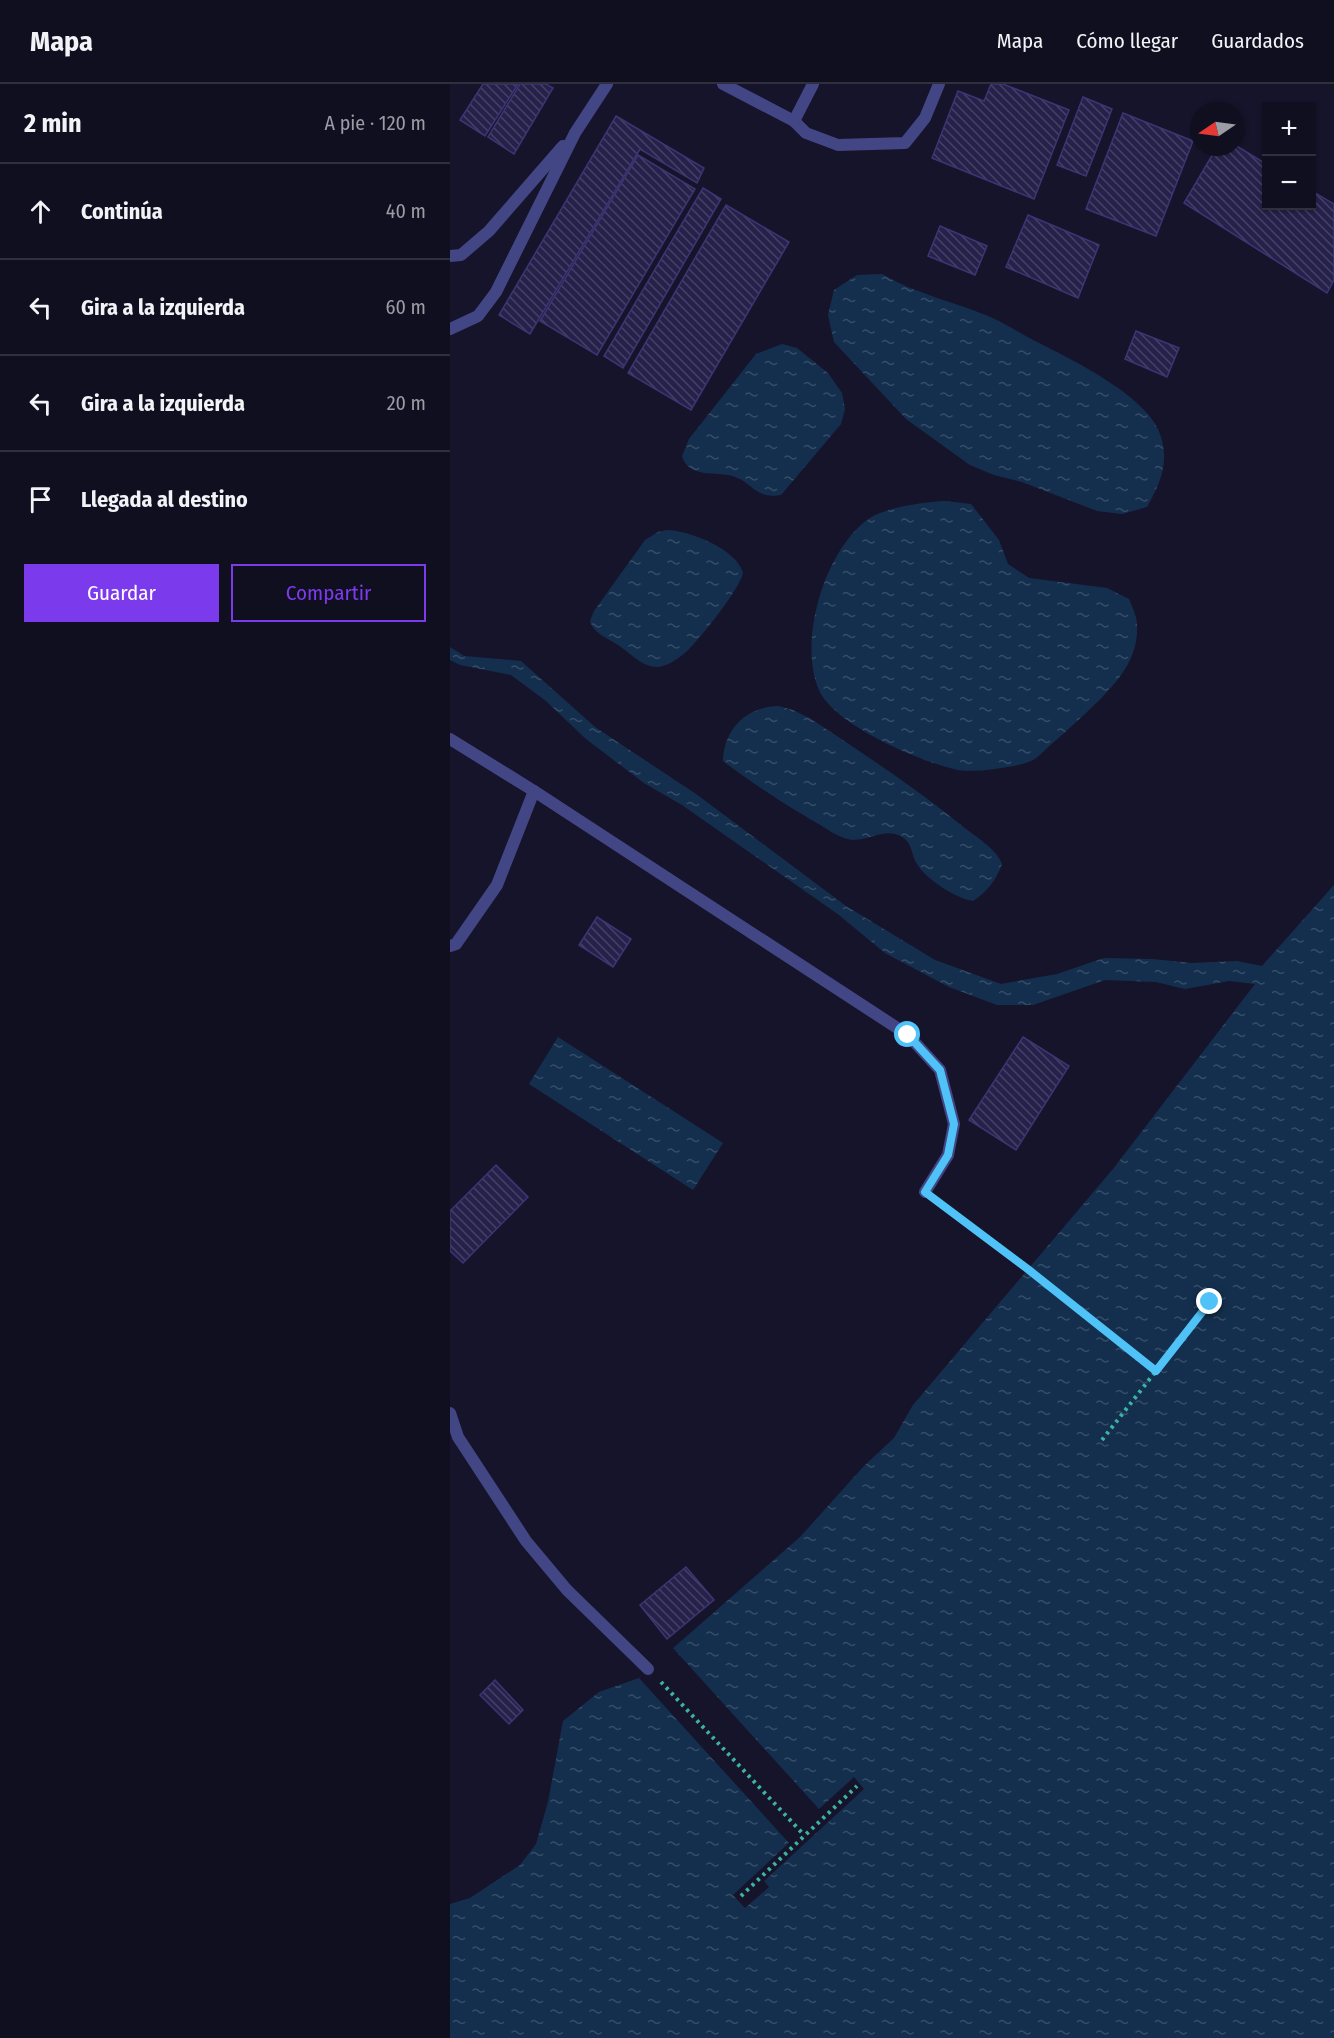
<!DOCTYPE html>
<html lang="es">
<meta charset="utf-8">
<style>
:root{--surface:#100f20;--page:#1e1d2d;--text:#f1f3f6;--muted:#9c9ca5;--line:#302f3e;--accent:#7c3aed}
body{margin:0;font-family:"Fira Sans Condensed",sans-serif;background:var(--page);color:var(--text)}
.controls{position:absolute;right:18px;top:18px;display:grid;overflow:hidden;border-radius:0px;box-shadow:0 2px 4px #0004}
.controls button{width:54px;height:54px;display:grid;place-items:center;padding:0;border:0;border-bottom:2px solid var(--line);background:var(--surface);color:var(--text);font:30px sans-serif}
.compass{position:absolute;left:740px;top:18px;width:54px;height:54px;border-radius:50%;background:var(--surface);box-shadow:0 2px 4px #0004;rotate:257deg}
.stop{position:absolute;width:18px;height:18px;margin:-14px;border:4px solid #4fc3f7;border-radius:50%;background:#fff}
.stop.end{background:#4fc3f7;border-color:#fff;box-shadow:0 2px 6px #0008}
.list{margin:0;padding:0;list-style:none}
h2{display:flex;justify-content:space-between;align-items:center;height:78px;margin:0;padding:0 24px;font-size:26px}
h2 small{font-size:20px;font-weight:400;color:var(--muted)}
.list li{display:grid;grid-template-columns:39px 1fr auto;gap:18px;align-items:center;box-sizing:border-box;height:96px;padding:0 24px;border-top:2px solid var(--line)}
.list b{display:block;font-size:22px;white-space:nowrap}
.list em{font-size:20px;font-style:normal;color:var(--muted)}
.actions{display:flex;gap:12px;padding:18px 24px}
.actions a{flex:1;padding:14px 0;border:2px solid var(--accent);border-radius:0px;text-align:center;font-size:21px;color:var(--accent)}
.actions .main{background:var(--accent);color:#fff}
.icon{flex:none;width:33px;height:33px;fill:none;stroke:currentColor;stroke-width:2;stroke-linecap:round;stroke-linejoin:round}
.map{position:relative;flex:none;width:884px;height:1954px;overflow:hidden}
header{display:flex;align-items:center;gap:36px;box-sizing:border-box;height:84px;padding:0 30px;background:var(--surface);border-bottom:2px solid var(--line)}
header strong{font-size:28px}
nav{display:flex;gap:33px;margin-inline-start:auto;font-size:21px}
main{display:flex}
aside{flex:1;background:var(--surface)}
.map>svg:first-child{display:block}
</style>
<header>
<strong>Mapa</strong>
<nav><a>Mapa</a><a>Cómo llegar</a><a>Guardados</a></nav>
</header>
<main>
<aside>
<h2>2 min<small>A pie · 120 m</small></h2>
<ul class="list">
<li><svg class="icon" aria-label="ahead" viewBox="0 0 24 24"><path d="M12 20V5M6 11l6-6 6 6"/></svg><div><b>Continúa</b></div><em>40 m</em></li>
<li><svg class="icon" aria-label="left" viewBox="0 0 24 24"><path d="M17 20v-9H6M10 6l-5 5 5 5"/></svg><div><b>Gira a la izquierda</b></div><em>60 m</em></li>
<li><svg class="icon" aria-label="left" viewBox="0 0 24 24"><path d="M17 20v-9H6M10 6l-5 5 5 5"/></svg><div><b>Gira a la izquierda</b></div><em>20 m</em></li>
<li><svg class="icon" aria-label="arrive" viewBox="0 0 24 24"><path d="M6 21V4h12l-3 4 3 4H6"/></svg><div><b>Llegada al destino</b></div></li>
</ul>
<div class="actions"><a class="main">Guardar</a><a>Compartir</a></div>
</aside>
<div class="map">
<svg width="884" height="1954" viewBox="0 0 884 1954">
<defs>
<pattern id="water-ripples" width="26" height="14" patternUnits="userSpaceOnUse" patternTransform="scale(1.5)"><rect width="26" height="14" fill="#142f4e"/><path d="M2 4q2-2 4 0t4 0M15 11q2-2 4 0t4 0" fill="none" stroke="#364d68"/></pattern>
<pattern id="building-back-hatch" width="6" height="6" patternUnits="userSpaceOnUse" patternTransform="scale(1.5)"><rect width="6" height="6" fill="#26214a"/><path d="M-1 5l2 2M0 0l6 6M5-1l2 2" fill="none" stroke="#454165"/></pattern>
</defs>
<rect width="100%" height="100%" fill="#16142b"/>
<g fill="url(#water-ripples)">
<path d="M432 190C466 210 502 217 538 232 554 239 568 248 583 256 618 274 697 311 710 350 720 378 710 400 697 423L672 430 647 427 572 398 544 391 520 381 456 335 384 258 378 231 384 206 407 191Z"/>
<path d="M332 260 347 264 378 289 392 309 395 325 391 340 331 411C305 415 303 399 285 393 268 386 239 396 232 372L239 355 306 270Z"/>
<path d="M495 417 521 420 549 456 558 480 579 494 657 504 679 515C682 523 687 532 687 541 689 578 663 603 637 628 624 640 611 652 597 664 593 668 588 673 583 676 571 683 521 689 508 686 471 678 384 641 369 606 347 556 376 463 420 434 437 423 475 418 495 417Z"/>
<path d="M216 446C238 446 287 465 293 489 289 506 250 555 236 568 229 574 218 582 208 583 193 584 179 568 168 561 158 554 144 550 140 537L144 527 195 456 208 448Z"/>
<path d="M0 563 14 572 71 577 145 643 246 710 396 822 485 876 551 900 607 890 654 874 702 875 742 879 787 877 812 882 884 801V1954H0V1820L20 1814 70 1781 86 1760 98 1718 113 1637 149 1608 189 1594 350 1453 414 1382 444 1354 463 1321 663 1085 805 900 779 897 735 905 706 898 655 896 583 921H547L499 903 435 869 389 831 232 721 194 699 136 655 96 617 61 591 10 581 0 576Z"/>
<path d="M328 622 343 626 361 635C414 670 467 705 516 745 529 755 546 765 552 780 547 795 536 809 523 817 505 814 476 795 467 780 462 772 462 761 455 755 437 740 416 760 398 755 386 752 376 744 365 738 334 720 302 699 273 677 274 645 296 623 328 622Z"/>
<path d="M108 953 273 1059 243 1106 79 1000Z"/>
</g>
<path fill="#16142b" d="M222 1563 369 1725 404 1693 414 1705 314 1797 319 1803 295 1824 283 1811 339 1759 189 1594Z"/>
<g fill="url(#building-back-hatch)" stroke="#3c3574" stroke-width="1.5">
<path d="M33 0H68L35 52 10 36Z"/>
<path d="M70 0H96L103 4 64 70 38 53Z"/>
<path d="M541 0H553L619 26 584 115 482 74 508 7 534 17Z"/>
<path d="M633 13 662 25 636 92 607 81Z"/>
<path d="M673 29 743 57 706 152 636 125Z"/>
<path d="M166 32 254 84 247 99 190 65 80 250 49 231Z"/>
<path d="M785 61 816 80V122H862V107L884 120V196L877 209 734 119 767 63H785Z"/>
<path d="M188 71 245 105 147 271 90 237Z"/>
<path d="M253 104 271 115 173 284 154 272Z"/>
<path d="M276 121 339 158 241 326 178 289Z"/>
<path d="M578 131 649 161 628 214 556 183Z"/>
<path d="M490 142 537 162 525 191 478 172Z"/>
<path d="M686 247 729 264 717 293 675 275Z"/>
<path d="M147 833 181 855 163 883 129 861Z"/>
<path d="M573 953 619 982 566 1066 519 1036Z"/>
<path d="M46 1081 78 1113 13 1179 0 1167V1127Z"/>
<path d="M236 1483 264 1516 217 1555 190 1521Z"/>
<path d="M45 1596 73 1626 59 1640 30 1611Z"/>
</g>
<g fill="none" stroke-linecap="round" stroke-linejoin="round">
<g stroke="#3cb4a3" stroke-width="4" stroke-dasharray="3 4.5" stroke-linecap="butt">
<path d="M490 1120 579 1186 706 1287"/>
<path d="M652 1356 760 1218"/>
<path d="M211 1598 354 1751"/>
<path d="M291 1812 407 1702"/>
</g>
<g stroke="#434685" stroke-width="12">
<path d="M273 0 344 37 356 49 388 61 455 59 475 34 489 0"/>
<path d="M344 37 363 0"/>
<path d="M0 172 11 171 39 147 113 62"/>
<path d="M0 245 28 232 46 208 125 49 157 0"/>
<path d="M0 655 84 707 47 801 6 860 0 862"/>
<path d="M84 707 458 951 490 986 504 1040 498 1071 475 1108"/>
<path d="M0 1329 8 1353 76 1457 117 1506 198 1585"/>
</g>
</g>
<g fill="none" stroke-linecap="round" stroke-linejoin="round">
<path stroke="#4fc3f7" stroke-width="8" d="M458 951 490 986 504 1040 498 1071 475 1108 579 1186 706 1287 760 1218"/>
</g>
</svg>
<div class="controls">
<button>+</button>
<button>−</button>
</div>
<svg class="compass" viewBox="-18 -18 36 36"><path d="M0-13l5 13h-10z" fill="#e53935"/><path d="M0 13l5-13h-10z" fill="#9c9ca5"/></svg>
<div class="stop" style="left:458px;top:951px"></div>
<div class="stop end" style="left:760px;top:1218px"></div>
</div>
</main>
